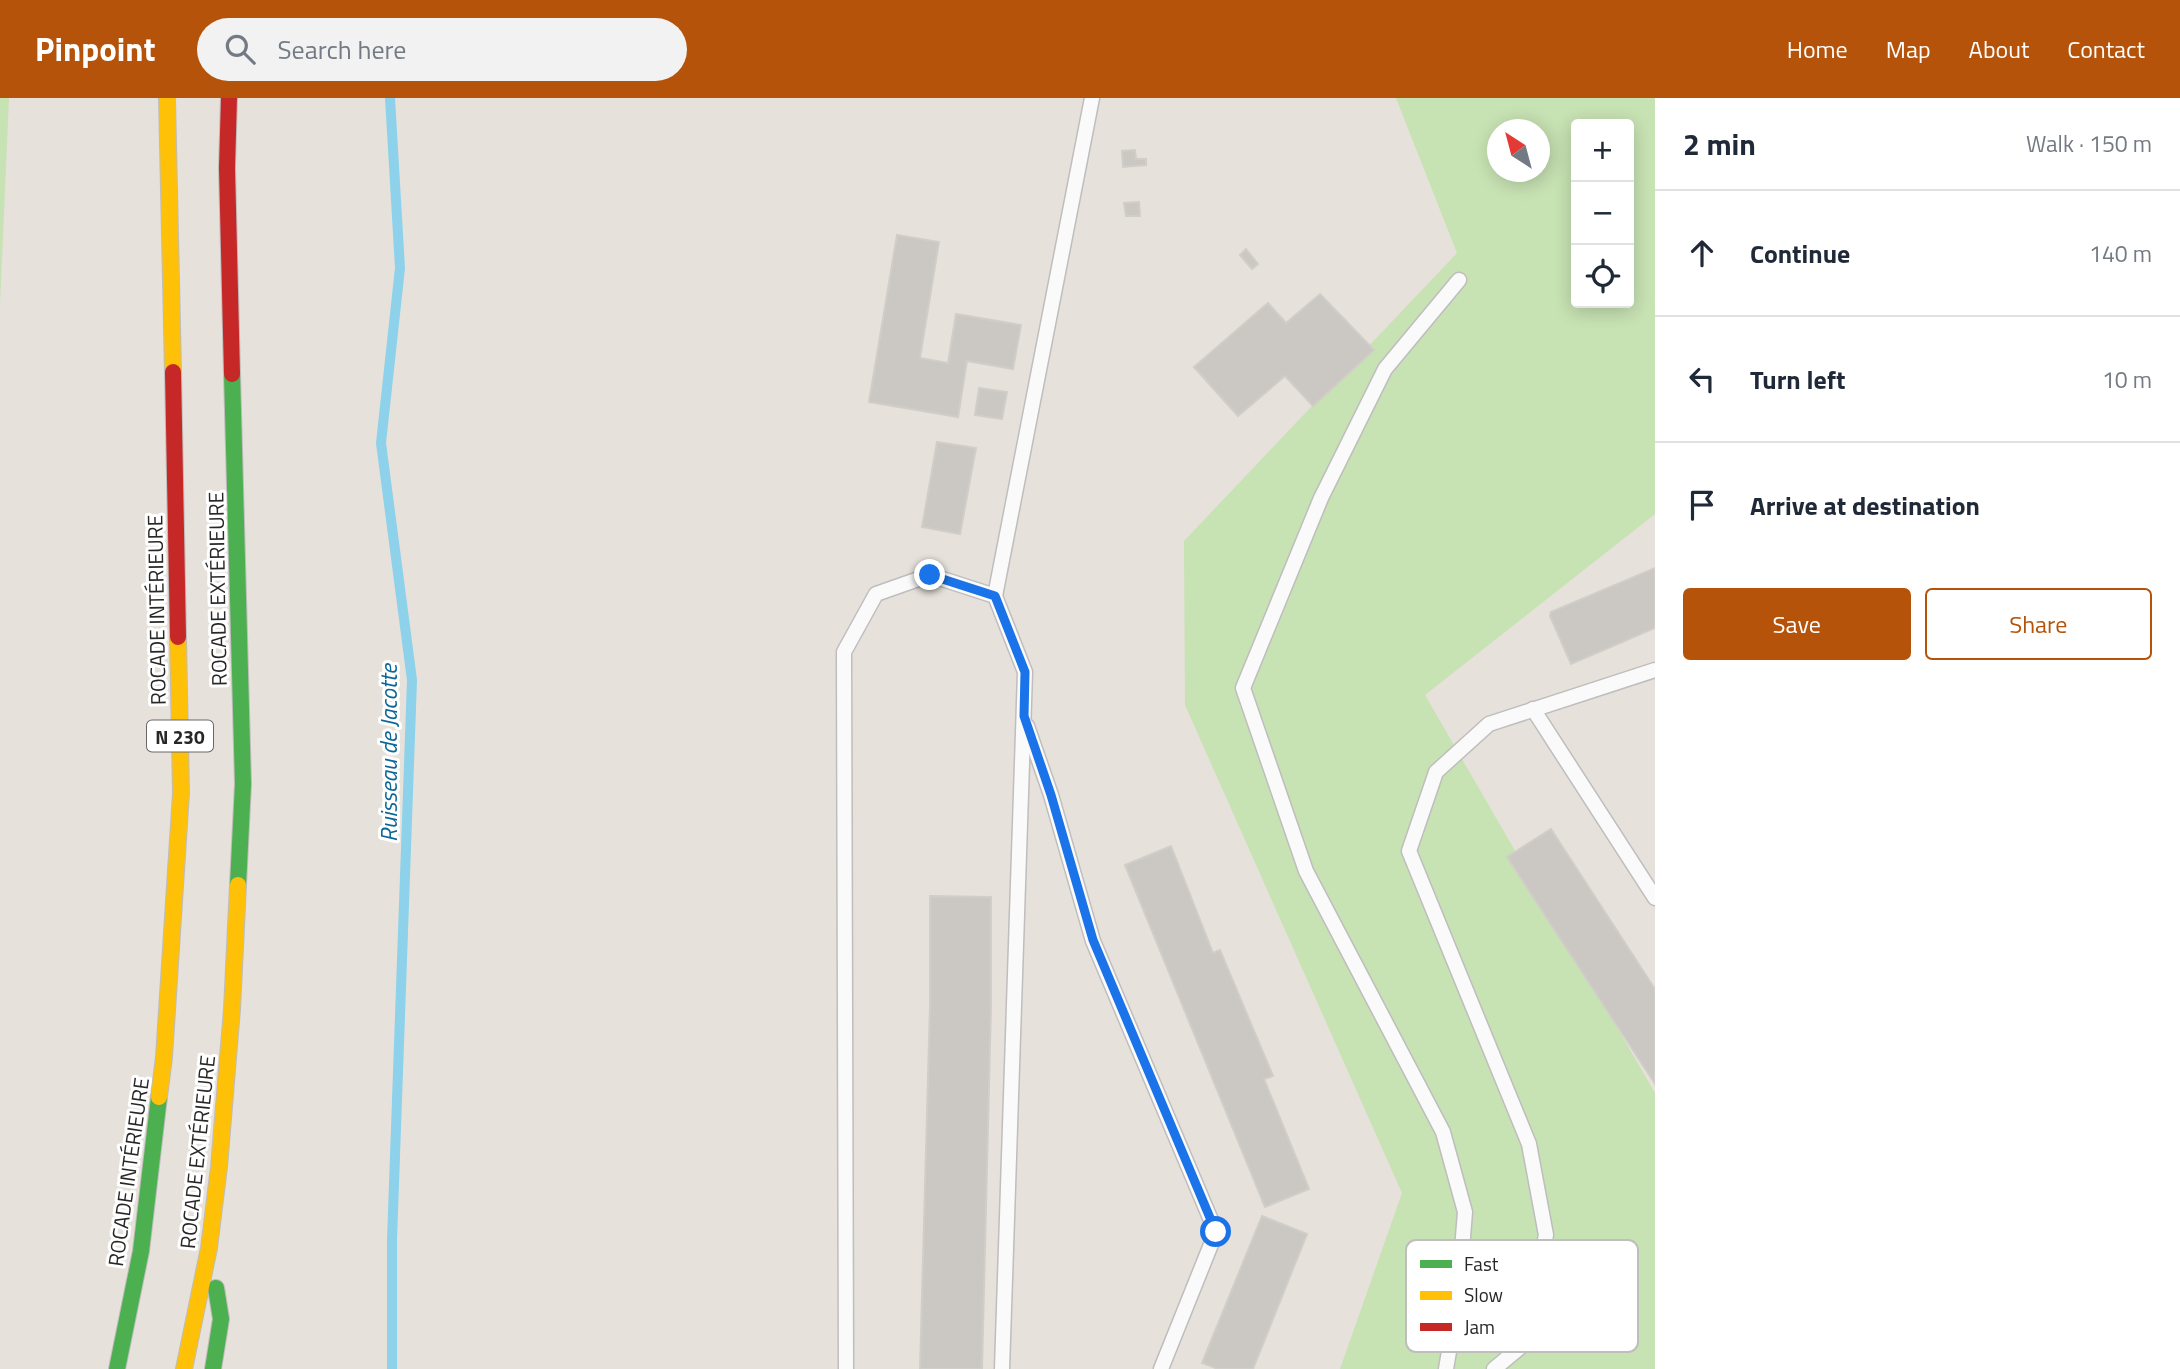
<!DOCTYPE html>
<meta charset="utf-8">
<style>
:root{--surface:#fff;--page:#f2f2f3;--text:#1f2937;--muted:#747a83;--line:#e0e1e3;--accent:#b45309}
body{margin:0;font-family:"Titillium Web",sans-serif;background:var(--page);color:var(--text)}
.controls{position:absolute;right:21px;top:21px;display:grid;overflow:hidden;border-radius:7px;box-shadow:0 4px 18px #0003}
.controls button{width:63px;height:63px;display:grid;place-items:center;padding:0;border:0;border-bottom:2px solid var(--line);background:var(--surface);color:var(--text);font:35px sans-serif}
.compass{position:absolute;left:1487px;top:21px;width:63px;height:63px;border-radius:50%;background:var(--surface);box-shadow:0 4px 18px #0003;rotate:324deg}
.stop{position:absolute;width:21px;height:21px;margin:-16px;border:5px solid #1a73e8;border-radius:50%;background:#fff}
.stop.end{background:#1a73e8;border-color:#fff;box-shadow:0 2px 7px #0008}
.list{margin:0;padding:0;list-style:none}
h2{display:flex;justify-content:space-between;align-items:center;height:91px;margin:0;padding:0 28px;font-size:30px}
h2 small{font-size:23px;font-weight:400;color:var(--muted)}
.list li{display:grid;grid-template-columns:46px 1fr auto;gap:21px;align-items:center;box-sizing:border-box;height:126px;padding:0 28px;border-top:2px solid var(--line)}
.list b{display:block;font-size:26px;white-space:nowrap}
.list em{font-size:23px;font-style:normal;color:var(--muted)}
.actions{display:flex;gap:14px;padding:21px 28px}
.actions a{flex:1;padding:16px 0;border:2px solid var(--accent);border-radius:7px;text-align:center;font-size:24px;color:var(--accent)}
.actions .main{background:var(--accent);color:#fff}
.icon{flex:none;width:38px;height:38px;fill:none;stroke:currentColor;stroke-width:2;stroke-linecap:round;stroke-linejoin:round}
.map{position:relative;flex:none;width:1655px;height:1271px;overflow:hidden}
header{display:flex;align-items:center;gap:42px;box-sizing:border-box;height:98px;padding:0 35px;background:var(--accent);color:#fff}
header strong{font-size:33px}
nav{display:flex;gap:38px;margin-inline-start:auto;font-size:24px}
.search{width:490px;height:63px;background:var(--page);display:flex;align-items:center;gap:18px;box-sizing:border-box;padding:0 24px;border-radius:38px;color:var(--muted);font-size:26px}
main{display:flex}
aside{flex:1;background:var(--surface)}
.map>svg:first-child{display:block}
</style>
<header>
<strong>Pinpoint</strong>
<div class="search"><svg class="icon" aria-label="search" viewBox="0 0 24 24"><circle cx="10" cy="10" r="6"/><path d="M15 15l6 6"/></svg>Search here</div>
<nav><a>Home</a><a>Map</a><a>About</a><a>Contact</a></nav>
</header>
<main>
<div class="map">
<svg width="1655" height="1271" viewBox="0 0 1655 1271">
<rect width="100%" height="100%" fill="#e6e1db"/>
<g fill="#c7e2b3" fill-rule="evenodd">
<path d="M0 0H9L0 206Z"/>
<path d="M1396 0H1655V416L1425 597 1655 995V1271H1340L1402 1095 1185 607 1184 443 1457 155ZM1576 26H1629V205H1576ZM1498 32H1540V74H1498Z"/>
</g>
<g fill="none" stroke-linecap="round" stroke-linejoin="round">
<path stroke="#8dd2ea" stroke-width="10" d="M390 0 400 170 381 345 412 582 392 1142V1271"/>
</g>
<g fill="#cbc7c3" stroke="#d1cdc8" stroke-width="2">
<path d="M1135 52 1136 61H1146V67L1123 69 1122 53Z"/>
<path d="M1139 104 1140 118H1126L1124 105Z"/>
<path d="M897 137 939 144 920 260 948 265 956 216 1021 227 1013 271 967 263 958 319 869 304Z"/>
<path d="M1246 151 1258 166 1252 171 1240 157Z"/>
<path d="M1320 196 1374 252 1313 308 1285 278 1238 318 1194 269 1268 205 1286 225Z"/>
<path d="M979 290 1007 294 1002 321 975 317Z"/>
<path d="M937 344 976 350 960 436 922 429Z"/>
<path d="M1655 470V530L1571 566 1550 518 1551 514Z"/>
<path d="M1551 731 1655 891V986L1507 759Z"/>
<path d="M1171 748 1213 855 1220 852 1273 978 1264 981 1309 1091 1265 1109 1125 767Z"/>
<path d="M930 798 991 799V907L982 1271H920L930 906Z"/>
<path d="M1262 1118 1307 1136 1253 1271H1218L1202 1265Z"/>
</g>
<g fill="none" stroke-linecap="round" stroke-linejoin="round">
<defs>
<g id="lane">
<path d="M995 498 1092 0"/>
<path d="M1533 611 1655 800"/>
<path d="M1027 628 1051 697 1093 843 1216 1134 1161 1271"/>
<path d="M846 1271 844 554 876 496 930 477 995 498 1025 574 1002 1271"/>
<path d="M1446 1271 1458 1201 1465 1114 1443 1034 1306 773 1243 590 1321 400 1385 271 1459 182"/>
<path d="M1494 1271 1523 1247 1546 1137 1529 1046 1409 753 1436 674 1489 626 1655 572"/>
</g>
<g id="fast">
<path d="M232 276 243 686 238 787"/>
<path d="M117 1271 141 1153 159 999"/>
<path d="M213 1271 221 1221 216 1190"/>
</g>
<g id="slow">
<path d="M167 0 173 274"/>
<path d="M159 999 164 959 181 695 178 539"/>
<path d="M184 1271 209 1150 219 1069 232 911 238 787"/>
</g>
<g id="jam">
<path d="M229 0 227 70 232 276"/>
<path d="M173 274 178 539"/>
</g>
</defs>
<use href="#lane" stroke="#bfbdbd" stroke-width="17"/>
<use href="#fast" stroke="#bfbdbb" stroke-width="18"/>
<use href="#slow" stroke="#bfbdbb" stroke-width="18"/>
<use href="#jam" stroke="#bfbdbb" stroke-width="18"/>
<use href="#lane" stroke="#fbfafa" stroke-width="14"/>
<use href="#fast" stroke="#4caf50" stroke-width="16"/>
<use href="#slow" stroke="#ffc107" stroke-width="16"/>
<use href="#jam" stroke="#c62828" stroke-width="16"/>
</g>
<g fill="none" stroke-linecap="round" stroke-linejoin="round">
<path stroke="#1a73e8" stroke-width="9" d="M930 477 995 498 1025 574 1024 618 1051 697 1093 842 1216 1134"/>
</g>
<g text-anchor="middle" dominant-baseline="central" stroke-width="6" stroke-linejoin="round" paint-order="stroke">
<rect fill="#fff" stroke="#686868" stroke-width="2" x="147" y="622.5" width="66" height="31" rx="5"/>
<g font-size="19" font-weight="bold" fill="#272727">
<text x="180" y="638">N 230</text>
</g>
<g font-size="21" fill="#272727" stroke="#fff">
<text transform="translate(217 491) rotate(-91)">ROCADE EXTÉRIEURE</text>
<text transform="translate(156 512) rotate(-91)">ROCADE INTÉRIEURE</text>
<text transform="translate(197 1054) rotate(-84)">ROCADE EXTÉRIEURE</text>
<text transform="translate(128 1074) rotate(-82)">ROCADE INTÉRIEURE</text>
</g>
<g font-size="23" font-style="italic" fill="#0a6797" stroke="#fff">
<text transform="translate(388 655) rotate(-90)">Ruisseau de Jacotte</text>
</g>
</g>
<rect x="1406" y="1142" width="232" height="112" rx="10" fill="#fff" stroke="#bebebe" stroke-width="2"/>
<rect x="1420" y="1162" width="32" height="8" fill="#4caf50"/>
<rect x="1420" y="1193" width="32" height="9" fill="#ffc107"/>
<rect x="1420" y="1225" width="32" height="8" fill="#c62828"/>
<g font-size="19" fill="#272727">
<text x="1464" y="1173">Fast</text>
<text x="1464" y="1204">Slow</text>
<text x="1464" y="1236">Jam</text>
</g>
</svg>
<div class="controls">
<button>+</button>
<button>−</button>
<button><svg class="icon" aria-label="locate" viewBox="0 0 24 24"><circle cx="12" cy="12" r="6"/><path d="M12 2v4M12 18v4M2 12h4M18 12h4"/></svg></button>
</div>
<svg class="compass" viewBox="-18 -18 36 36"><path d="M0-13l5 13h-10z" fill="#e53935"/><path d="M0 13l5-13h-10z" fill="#747a83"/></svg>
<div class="stop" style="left:1216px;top:1134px"></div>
<div class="stop end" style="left:930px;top:477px"></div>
</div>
<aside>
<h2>2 min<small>Walk · 150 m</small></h2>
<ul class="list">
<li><svg class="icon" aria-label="ahead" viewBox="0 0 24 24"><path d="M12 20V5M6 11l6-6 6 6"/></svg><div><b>Continue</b></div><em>140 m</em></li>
<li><svg class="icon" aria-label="left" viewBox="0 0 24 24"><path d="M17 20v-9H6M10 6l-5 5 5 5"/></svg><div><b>Turn left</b></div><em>10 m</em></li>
<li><svg class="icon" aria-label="arrive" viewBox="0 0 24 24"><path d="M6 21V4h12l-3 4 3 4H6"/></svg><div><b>Arrive at destination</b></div></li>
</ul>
<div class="actions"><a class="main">Save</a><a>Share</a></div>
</aside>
</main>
